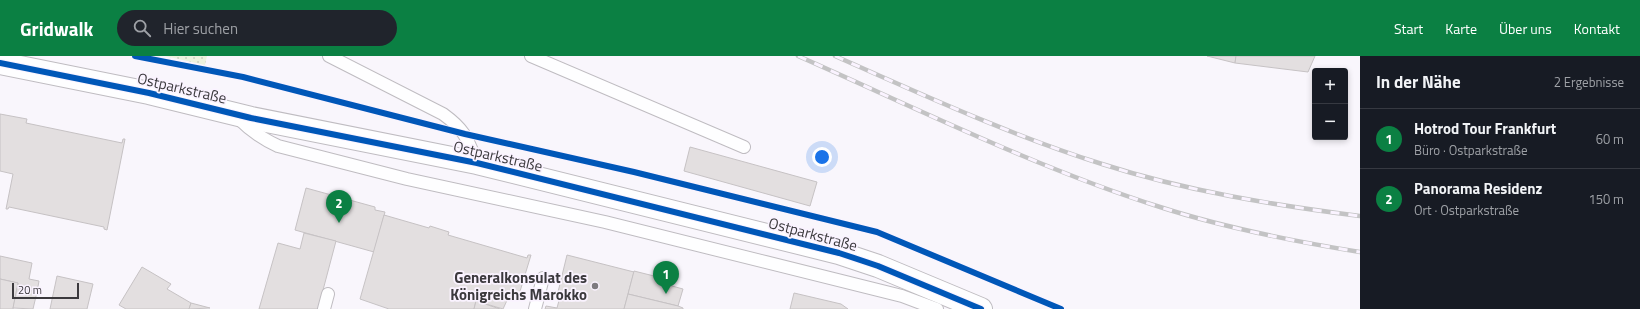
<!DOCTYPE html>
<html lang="de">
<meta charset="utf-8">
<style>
:root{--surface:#171b24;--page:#20242c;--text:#f1f3f6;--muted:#9ea1a6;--line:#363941;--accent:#0b8043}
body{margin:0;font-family:"Titillium Web",sans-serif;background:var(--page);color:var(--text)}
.controls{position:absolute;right:12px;top:12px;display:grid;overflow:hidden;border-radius:4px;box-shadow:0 2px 6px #0003}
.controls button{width:36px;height:36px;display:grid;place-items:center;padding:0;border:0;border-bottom:1px solid var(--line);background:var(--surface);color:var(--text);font:20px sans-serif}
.scale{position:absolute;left:12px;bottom:10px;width:67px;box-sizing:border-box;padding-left:4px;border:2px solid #3b393d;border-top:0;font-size:11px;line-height:14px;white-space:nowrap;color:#3b393d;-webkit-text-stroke:3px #faf3ff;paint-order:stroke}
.you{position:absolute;left:822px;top:101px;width:14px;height:14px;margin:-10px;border:3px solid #fff;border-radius:50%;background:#1a73e8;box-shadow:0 0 0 6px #1a73e833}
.badge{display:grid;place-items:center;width:26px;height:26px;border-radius:50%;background:var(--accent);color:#fff;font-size:13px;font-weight:700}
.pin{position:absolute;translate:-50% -33px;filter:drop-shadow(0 1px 2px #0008)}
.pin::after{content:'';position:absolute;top:21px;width:14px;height:12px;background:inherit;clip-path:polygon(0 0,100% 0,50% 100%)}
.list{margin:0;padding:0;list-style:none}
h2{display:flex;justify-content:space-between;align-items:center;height:52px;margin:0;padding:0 16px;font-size:17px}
h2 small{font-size:13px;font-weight:400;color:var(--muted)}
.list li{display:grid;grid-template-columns:26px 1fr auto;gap:12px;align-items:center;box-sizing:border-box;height:60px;padding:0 16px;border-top:1px solid var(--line)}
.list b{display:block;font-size:15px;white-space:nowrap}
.list p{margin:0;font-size:13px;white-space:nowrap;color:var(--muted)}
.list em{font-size:13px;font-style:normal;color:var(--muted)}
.icon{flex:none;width:22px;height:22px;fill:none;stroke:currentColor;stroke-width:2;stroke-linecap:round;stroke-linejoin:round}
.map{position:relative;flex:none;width:1360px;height:253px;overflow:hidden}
header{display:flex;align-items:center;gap:24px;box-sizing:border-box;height:56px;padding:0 20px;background:var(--accent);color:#fff}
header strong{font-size:19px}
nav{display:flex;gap:22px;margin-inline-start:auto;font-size:14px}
.search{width:280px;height:36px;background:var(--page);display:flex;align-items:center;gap:10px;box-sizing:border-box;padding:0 14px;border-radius:22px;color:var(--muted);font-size:15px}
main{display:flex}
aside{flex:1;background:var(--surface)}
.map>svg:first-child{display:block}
</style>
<header>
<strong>Gridwalk</strong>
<div class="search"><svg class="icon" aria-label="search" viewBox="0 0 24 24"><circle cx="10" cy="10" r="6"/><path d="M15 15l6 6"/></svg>Hier suchen</div>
<nav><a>Start</a><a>Karte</a><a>Über uns</a><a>Kontakt</a></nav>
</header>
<main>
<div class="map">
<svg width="1360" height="253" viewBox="0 0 1360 253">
<defs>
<pattern id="garden-dots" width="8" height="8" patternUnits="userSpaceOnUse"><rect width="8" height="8" fill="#ecf2de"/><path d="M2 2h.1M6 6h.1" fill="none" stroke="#cbd0bf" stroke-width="1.8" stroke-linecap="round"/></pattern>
</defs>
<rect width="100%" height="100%" fill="#f9f6fc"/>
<path fill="url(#garden-dots)" d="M165 0H207L205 9Z"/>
<g fill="#e3dfe0" stroke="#c6c2c4">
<path d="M1207 0H1236L1235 7Z"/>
<path d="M1236 0H1315L1308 16 1235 7Z"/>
<path d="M0 58 27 63 26 67 122 87 123 83H125L107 174 104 173V171L9 151 8 153H6L13 118 0 115Z"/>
<path d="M690 91 817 126 810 150 684 115Z"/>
<path d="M306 132 375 151V154L385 156 374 196 295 174Z"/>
<path d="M384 159 429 172 430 170 449 176 448 179 527 202 528 199H531L518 242 509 240 503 253 476 245 474 253H389L360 243Z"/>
<path d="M304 177 336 185 318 253H259L278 187 300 193Z"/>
<path d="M567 199 634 216 624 253H545L546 250 557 252 561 237 558 236Z"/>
<path d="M0 200 32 207 29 223 39 225 37 236 17 232 18 227 0 223Z"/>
<path d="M142 211 171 228 167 233 191 247 189 253H126L119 249Z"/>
<path d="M634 215 662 222 661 227 683 233 678 250 628 238Z"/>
<path d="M57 220 93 228 87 253H50Z"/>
<path d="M0 223 18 227 13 253H0Z"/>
<path d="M17 232 37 236 33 253 13 252Z"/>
<path d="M794 237 841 248 848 253H790Z"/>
<path d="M628 238 678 250 683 252V253H624Z"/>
<path d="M476 245 500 253H474Z"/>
<path d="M191 247 210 252 189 253Z"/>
</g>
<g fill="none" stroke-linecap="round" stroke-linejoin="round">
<defs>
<g id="service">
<path d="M329 0 443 58C465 74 467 82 477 107"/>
<path d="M531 0 744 91"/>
<path d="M238 62C251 75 262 83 278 90L407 123 605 166 902 240 937 253"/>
<path d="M324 253 328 238"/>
<path d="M535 253 543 222"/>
</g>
<path id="tertiary" d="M0 7 149 37 251 62 477 107 839 197 878 210 981 253"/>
</defs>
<use href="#service" stroke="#bfbcc1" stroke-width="14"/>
<use href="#tertiary" stroke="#bfbcc1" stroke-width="24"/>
<use href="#service" stroke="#fefeff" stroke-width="12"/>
<use href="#tertiary" stroke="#fefeff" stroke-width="22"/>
<defs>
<g id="rail">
<path d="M798 0C916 52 1037 112 1160 151 1225 172 1292 185 1360 196"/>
<path d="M835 0C923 39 1010 79 1102 108 1186 135 1273 149 1360 160"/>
</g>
</defs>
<use href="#rail" stroke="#c3c3c4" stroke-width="4.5"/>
<use href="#rail" stroke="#faf3ff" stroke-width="3" stroke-dasharray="9" stroke-linecap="butt"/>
<defs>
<g id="cycleway">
<path d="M135 0 243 21 465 78 634 116 877 176 1061 253"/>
<path d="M0 7 149 37 251 62 477 107 839 197 878 210 981 253"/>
</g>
</defs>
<use href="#cycleway" stroke="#faf3ff" stroke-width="8"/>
<use href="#cycleway" stroke="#0057b8" stroke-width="6"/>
</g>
<circle fill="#7e7b80" stroke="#faf3ff" stroke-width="1.5" cx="595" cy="230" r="4"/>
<g text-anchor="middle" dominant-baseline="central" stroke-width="3.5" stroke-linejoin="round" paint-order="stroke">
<g font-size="15" fill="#3b393d" stroke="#faf3ff">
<text transform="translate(182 32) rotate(13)">Ostparkstraße</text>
<text transform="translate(498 100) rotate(13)">Ostparkstraße</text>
<text transform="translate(813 178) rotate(15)">Ostparkstraße</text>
</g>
<g font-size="15" font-weight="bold" fill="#3b393d" stroke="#faf3ff" text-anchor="end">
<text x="587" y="221">Generalkonsulat des<tspan x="587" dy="17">Königreichs Marokko</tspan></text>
</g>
</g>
</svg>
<div class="controls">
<button>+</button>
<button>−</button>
</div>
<div class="scale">20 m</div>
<div class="you"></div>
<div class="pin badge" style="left:666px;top:238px">1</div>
<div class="pin badge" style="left:339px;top:167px">2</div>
</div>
<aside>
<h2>In der Nähe<small>2 Ergebnisse</small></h2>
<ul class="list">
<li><span class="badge">1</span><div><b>Hotrod Tour Frankfurt</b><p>Büro · Ostparkstraße</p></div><em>60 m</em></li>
<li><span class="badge">2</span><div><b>Panorama Residenz</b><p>Ort · Ostparkstraße</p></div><em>150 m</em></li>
</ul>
</aside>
</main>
